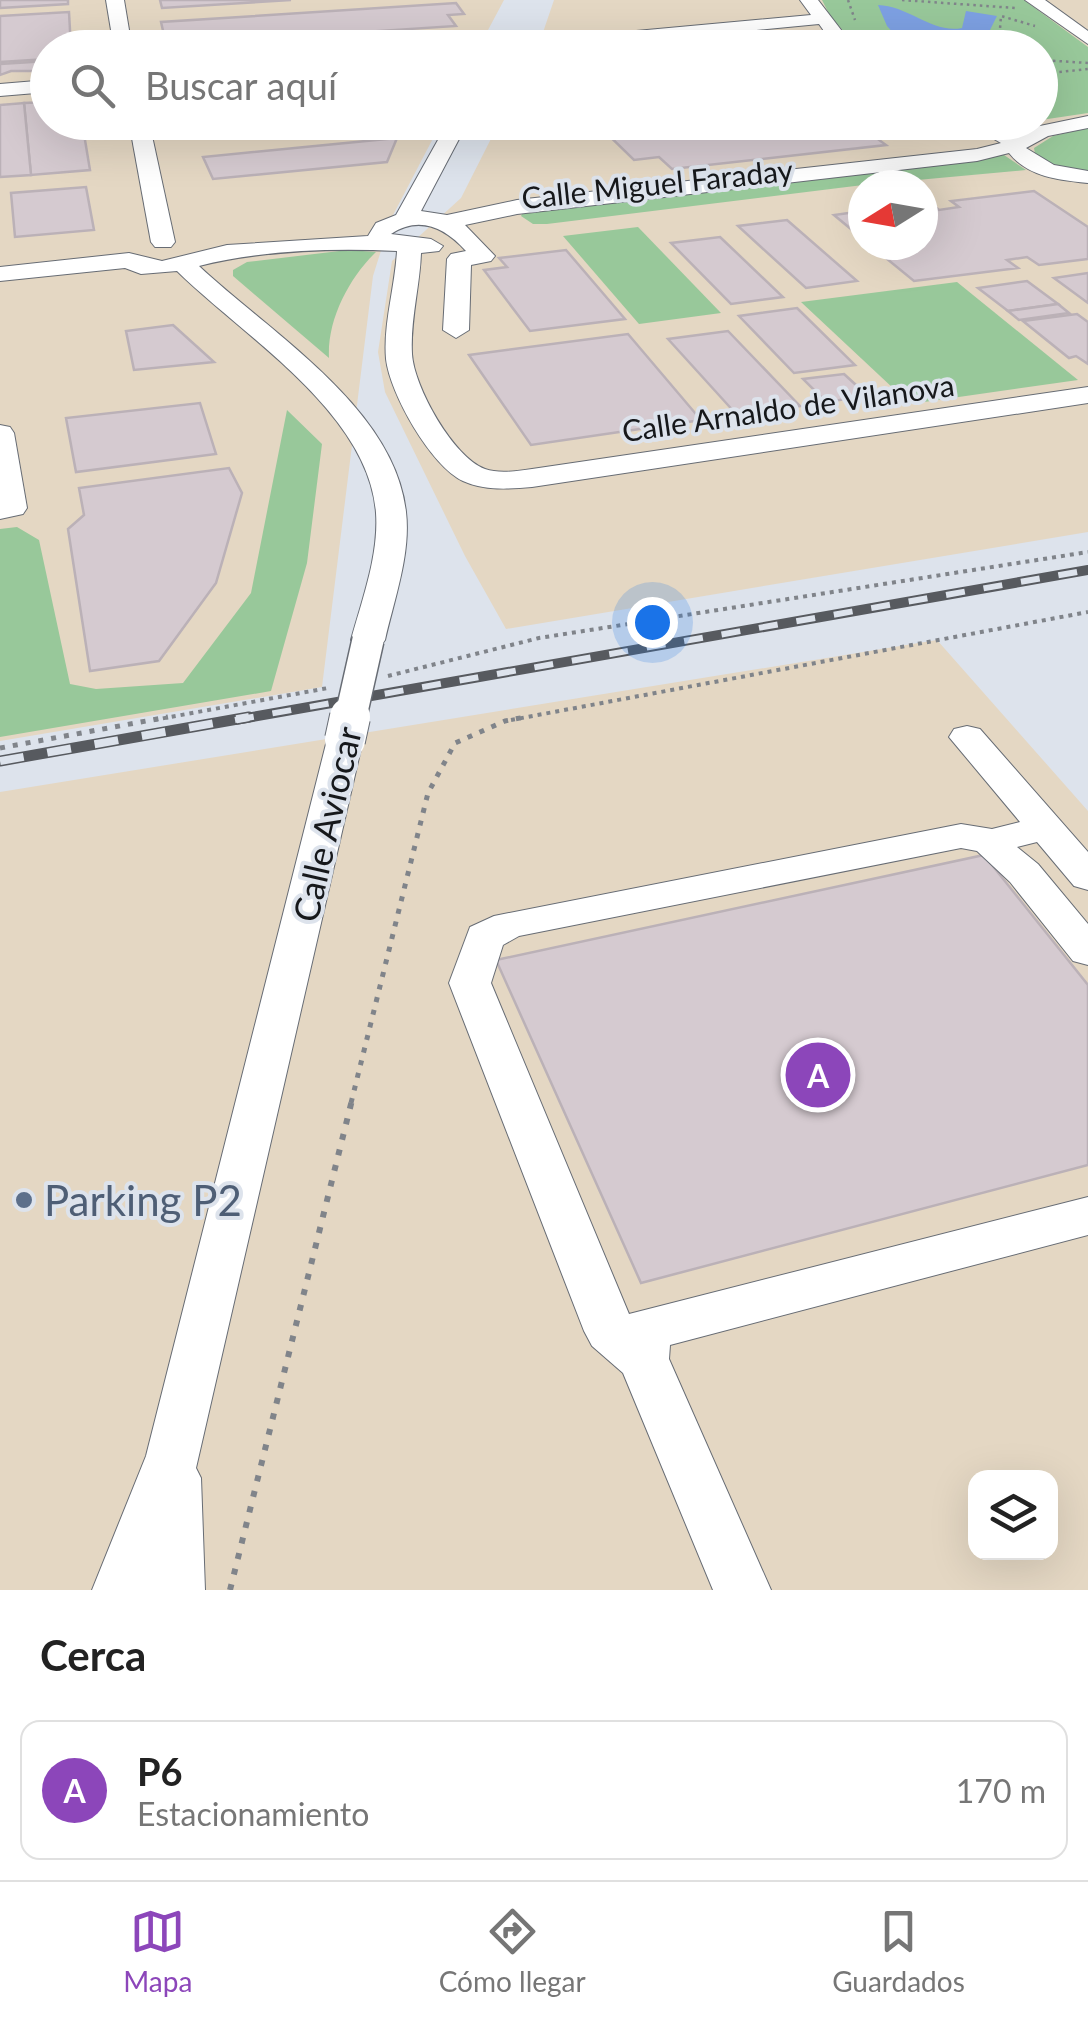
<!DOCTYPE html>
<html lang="es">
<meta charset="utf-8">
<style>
:root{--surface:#fff;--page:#f2f2f2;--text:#222;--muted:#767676;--line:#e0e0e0;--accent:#8c46ba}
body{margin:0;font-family:Lato,sans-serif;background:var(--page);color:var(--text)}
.controls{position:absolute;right:30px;bottom:30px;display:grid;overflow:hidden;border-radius:20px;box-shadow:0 10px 40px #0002}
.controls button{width:90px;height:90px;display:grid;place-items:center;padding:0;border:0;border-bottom:2px solid var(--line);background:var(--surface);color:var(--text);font:50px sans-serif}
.compass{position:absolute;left:848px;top:170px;width:90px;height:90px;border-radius:50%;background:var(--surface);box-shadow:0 10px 40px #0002;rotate:259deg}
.you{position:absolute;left:652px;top:622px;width:35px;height:35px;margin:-25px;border:8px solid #fff;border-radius:50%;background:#1a73e8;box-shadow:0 0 0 15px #1a73e833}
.badge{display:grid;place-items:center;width:65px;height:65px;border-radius:50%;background:var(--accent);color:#fff;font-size:32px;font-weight:700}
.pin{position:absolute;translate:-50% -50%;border:5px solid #fff;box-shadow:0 2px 10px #0006}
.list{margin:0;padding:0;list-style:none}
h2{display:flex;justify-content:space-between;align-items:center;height:130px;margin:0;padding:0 40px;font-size:42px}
h2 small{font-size:32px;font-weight:400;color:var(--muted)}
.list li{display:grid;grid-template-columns:65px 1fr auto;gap:30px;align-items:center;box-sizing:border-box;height:140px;margin:0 20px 20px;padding:0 20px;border:2px solid var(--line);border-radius:20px}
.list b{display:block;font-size:38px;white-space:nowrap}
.list p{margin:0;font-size:32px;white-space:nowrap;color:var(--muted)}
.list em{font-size:32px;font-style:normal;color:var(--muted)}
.icon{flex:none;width:55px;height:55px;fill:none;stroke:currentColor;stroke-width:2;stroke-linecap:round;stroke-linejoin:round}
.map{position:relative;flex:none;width:1088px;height:1590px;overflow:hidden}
.search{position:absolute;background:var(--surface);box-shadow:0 10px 40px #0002;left:30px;right:30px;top:30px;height:110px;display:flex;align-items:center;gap:25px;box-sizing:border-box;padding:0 35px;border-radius:55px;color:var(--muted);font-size:38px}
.sheet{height:290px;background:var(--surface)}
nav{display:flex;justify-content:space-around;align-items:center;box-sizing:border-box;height:140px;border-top:2px solid var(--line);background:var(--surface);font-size:28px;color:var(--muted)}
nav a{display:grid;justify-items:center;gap:5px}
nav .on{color:var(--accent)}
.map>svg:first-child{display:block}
</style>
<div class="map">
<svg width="1088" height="1590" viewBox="0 0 1088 1590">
<rect width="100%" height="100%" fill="#dde3ec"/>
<g fill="#e4d7c3" fill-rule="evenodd">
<path d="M0 0H504L479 47 48 48V122L441 123 391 219 373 276 322 687 0 741Z"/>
<path d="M554 0H1088V532L506 629 465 556 385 392 378 352 392 261 461 198 499 123 1040 122V48L538 47ZM863 185H923V245H863Z"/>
<path d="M937 640 1088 811V1590H0V792ZM976 1478H1050V1552H976Z"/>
</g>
<g fill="#98c89a">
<path d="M822 0H1024L1088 47V113L1041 120 1040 48 859 47 831 18Z"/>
<path d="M1088 128V172L1052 164 1035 154 1034 148 1053 136Z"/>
<path d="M1004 155 1026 170 863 185 547 224H533L521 216 523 212Z"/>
<path d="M638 227 721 313 639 324 563 236Z"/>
<path d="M348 250 376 252C349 278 327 320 329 358L233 276V270L247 262Z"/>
<path d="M957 282 1078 380 910 404 801 302Z"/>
<path d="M287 410 322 444 307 563 271 691 0 737V529L17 527 39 540 70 684 96 689 183 683 251 593Z"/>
</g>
<path fill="#7da0e2" d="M878 5C909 6 933 34 962 28L966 11 997 16 987 36 975 47H906L887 26Z"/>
<g fill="#d5cad0" stroke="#bbb1b7" stroke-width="2.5">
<path d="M0 0H68V4L0 8Z"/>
<path d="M160 0H291L162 8Z"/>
<path d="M456 3 464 14 448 15 456 26 378 31 385 44 333 48H167L161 22Z"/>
<path d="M69 12 71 48H48V59L0 62V16Z"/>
<path d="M778 36 795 48H749L739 40Z"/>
<path d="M739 40 749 48H665Z"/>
<path d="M48 61V71H11L0 75V64Z"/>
<path d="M48 102V122H82L90 170 31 175 24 103Z"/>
<path d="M24 103 31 175 0 177V105Z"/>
<path d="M323 122H374L379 129 329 133Z"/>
<path d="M595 122H883L896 132 871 134 886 145 672 169 659 157 634 160Z"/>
<path d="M397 138 387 162 213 179 203 157Z"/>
<path d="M86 187 94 230 15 237 11 193Z"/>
<path d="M1034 191 1088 227V259L1039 265 1027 257 1007 260 1018 268 914 281 870 245H923V204L931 203 939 210 959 207 951 201Z"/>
<path d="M863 211V239L834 215Z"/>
<path d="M787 220 857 281 806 288 738 226Z"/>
<path d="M720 237 783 297 731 304 671 243Z"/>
<path d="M566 250 625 319 530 331 484 270 507 267 499 258Z"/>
<path d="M1088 273V303L1054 278Z"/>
<path d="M1027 281 1058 304 1008 311 978 288Z"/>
<path d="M1058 304 1069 313 1019 320 1008 311Z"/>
<path d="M797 308 855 365 794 373 739 316Z"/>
<path d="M1077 314 1088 322V364L1076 356 1069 358 1023 321Z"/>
<path d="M173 325 214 362 134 370 126 331Z"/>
<path d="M728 331 800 406 737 415 668 339Z"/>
<path d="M628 334 701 420 531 445 469 355Z"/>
<path d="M844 374 868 396 826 402 803 379Z"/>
<path d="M200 403 216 454 76 472 66 418Z"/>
<path d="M229 468 242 493 216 583 159 661 90 671 68 529 84 515 79 488Z"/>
<path d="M984 855 1088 985V1165L641 1283 496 960Z"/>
</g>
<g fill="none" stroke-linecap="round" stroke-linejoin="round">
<defs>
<g id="minor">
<path d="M106 0H124L132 48H114Z"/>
<path d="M800 0H818L855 48H836L819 24 569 48H495L504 43 811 15Z"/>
<path d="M1025 0H1045L1088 31V44Z"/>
<path d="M48 80V92L0 96V84Z"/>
<path d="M1088 116V128L1048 136 1026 148 1054 165 1088 171V183C1059 180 1028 177 1009 153L977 161 517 214 465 225 495 256 491 261 471 265 469 330 456 338 443 330 447 259 451 254 466 251C445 228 420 215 391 234L431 239 443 246 439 251 421 253C420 286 410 320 412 354 414 387 453 457 485 469 499 474 518 471 532 469L1088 387V403L532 487C509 489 485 491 463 481 431 466 390 394 386 359 383 324 395 287 397 251 332 248 263 250 199 266 269 332 395 408 406 512 411 554 394 600 385 640L380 647H356L351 640C362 600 379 555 376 513 369 413 243 336 177 271L141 274 125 268 0 281V267L129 253 162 261 227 245 368 236 376 223 396 215 448 122H468L421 211 447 215 517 200 977 149 1001 143 964 122H991L1018 135 1035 127Z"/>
<path d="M129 122H149L175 242 171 247H155L151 242Z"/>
<path d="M0 425 10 427 14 433 27 508 23 514 0 519Z"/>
<path d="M967 726 980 729 1088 852V890L1074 886 1037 842 1017 847 1038 864 1088 924V965L1073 961 1010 882 977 851 961 848 519 936 503 945 491 983 629 1314 1088 1197V1235L670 1345 669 1359 771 1590H713L623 1373 592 1346 584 1331 449 983 470 927 494 916 961 824 992 829 1020 822 949 737 954 729Z"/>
<path d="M345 729 358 732 363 740 196 1468 201 1478 205 1590H92L146 1456 327 740 332 732Z"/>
</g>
</defs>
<use href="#minor" stroke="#676c74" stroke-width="2"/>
<g stroke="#80848a" stroke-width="2.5" stroke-dasharray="2.5 4" stroke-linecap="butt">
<path d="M848 0 855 20"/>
<path d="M902 0 1015 8"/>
<path d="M864 33 879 48"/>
<path d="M984 48 1000 29 1001 16 1035 26"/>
<path d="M1040 60 1088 63"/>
<path d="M1040 74 1088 69"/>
</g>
<g stroke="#80848a" stroke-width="4" stroke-dasharray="4 5" stroke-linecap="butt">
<path d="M388 676 539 638 1088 552"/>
<path d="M154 720 328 688"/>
<path d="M511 720 1088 612"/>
</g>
<g stroke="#80848a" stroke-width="5" stroke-dasharray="5 8" stroke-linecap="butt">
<path d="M0 748 168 717"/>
<path d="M351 1103 428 793 455 743 505 721 525 717"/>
</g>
<path stroke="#80848a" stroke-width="6" stroke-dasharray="6 10" stroke-linecap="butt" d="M230 1590 352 1100"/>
<use href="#minor" fill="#fff" fill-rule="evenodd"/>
<defs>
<path id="rail-far1" d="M235 720 1088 570"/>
<path id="rail" d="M0 761 249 717"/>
</defs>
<use href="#rail-far1" stroke="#575a5f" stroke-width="10"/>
<use href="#rail" stroke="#575a5f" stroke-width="11"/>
<use href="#rail-far1" stroke="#dde3ec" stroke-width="6" stroke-dasharray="19" stroke-linecap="butt"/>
<use href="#rail" stroke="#dde3ec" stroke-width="8" stroke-dasharray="24" stroke-linecap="butt"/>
<defs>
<path id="minor-bridge-far1" d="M350 720 368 640"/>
<path id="minor-bridge" d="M345 740 350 717"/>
</defs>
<use href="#minor-bridge-far1" stroke="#676c74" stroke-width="34" stroke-linecap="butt"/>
<use href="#minor-bridge" stroke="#676c74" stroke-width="42" stroke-linecap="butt"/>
<use href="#minor-bridge-far1" stroke="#fff" stroke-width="31"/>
<use href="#minor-bridge" stroke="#fff" stroke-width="40"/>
</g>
<circle fill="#5c6f8a" stroke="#dde3ec" stroke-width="4" cx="24" cy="1200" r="10"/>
<g text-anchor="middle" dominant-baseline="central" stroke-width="8" stroke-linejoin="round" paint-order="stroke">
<g font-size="30" fill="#16181b" stroke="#dde3ec">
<text transform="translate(657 183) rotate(-6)">Calle Miguel Faraday</text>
<text transform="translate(788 407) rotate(-8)">Calle Arnaldo de Vilanova</text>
</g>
<g font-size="35" fill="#16181b" stroke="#dde3ec">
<text transform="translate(326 824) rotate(-77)">Calle Aviocar</text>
</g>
<g font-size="42" fill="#4e5e75" stroke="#dde3ec" text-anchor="start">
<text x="44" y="1200">Parking P2</text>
</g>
</g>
</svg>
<div class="controls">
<button><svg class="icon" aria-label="layers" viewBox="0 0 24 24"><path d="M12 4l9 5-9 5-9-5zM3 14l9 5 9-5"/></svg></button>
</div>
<svg class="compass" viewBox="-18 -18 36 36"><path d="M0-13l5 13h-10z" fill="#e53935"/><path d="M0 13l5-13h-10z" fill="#767676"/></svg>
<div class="you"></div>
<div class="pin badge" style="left:818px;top:1075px">A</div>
<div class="search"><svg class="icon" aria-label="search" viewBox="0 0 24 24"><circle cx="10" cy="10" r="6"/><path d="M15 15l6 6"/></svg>Buscar aquí</div>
</div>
<section class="sheet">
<h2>Cerca<small></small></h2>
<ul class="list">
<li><span class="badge">A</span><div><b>P6</b><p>Estacionamiento</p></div><em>170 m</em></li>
</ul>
</section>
<nav>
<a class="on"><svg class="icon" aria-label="map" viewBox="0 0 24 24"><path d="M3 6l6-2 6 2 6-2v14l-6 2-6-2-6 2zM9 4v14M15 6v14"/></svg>Mapa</a>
<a><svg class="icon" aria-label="directions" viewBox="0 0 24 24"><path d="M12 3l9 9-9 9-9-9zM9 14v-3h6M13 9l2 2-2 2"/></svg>Cómo llegar</a>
<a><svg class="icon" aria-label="saved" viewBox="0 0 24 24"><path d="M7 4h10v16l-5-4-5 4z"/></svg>Guardados</a>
</nav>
